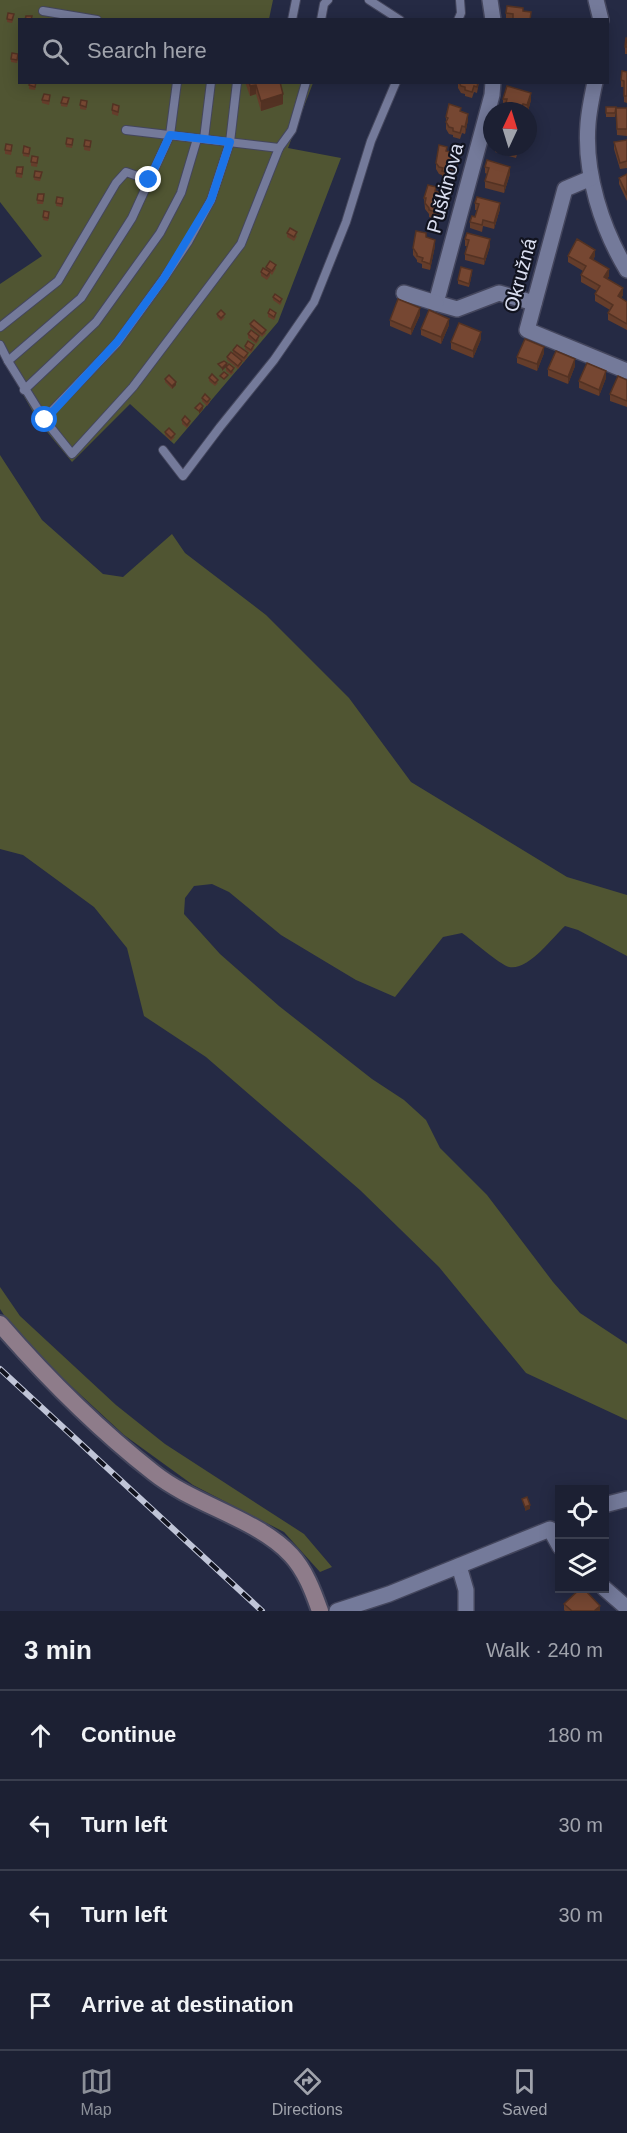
<!DOCTYPE html>
<meta charset="utf-8">
<style>
:root{--surface:#1c2033;--page:#25283b;--text:#f1f3f6;--muted:#a0a3ac;--line:#3a3e4e;--accent:#8c9099}
body{margin:0;font-family:Helvetica,sans-serif;background:var(--page);color:var(--text)}
.controls{position:absolute;right:18px;bottom:18px;display:grid;overflow:hidden;border-radius:0px;box-shadow:0 3px 15px #0003}
.controls button{width:54px;height:54px;display:grid;place-items:center;padding:0;border:0;border-bottom:2px solid var(--line);background:var(--surface);color:var(--text);font:30px sans-serif}
.compass{position:absolute;left:483px;top:102px;width:54px;height:54px;border-radius:50%;background:var(--surface);box-shadow:0 3px 15px #0003;rotate:4deg}
.stop{position:absolute;width:18px;height:18px;margin:-14px;border:4px solid #1a73e8;border-radius:50%;background:#fff}
.stop.end{background:#1a73e8;border-color:#fff;box-shadow:0 2px 6px #0008}
.list{margin:0;padding:0;list-style:none}
h2{display:flex;justify-content:space-between;align-items:center;height:78px;margin:0;padding:0 24px;font-size:26px}
h2 small{font-size:20px;font-weight:400;color:var(--muted)}
.list li{display:grid;grid-template-columns:39px 1fr auto;gap:18px;align-items:center;box-sizing:border-box;height:90px;padding:0 24px;border-top:2px solid var(--line)}
.list b{display:block;font-size:22px;white-space:nowrap}
.list em{font-size:20px;font-style:normal;color:var(--muted)}
.icon{flex:none;width:33px;height:33px;fill:none;stroke:currentColor;stroke-width:2;stroke-linecap:round;stroke-linejoin:round}
.map{position:relative;flex:none;width:627px;height:1611px;overflow:hidden}
.search{position:absolute;background:var(--surface);box-shadow:0 3px 15px #0003;left:18px;right:18px;top:18px;height:66px;display:flex;align-items:center;gap:15px;box-sizing:border-box;padding:0 21px;border-radius:0px;color:var(--muted);font-size:22px}
.sheet{height:438px;background:var(--surface)}
nav{display:flex;justify-content:space-around;align-items:center;box-sizing:border-box;height:84px;border-top:2px solid var(--line);background:var(--surface);font-size:16px;color:var(--muted)}
nav a{display:grid;justify-items:center;gap:3px}
nav .on{color:var(--accent)}
.map>svg:first-child{display:block}
</style>
<div class="map">
<svg width="627" height="1611" viewBox="0 0 627 1611">
<rect width="100%" height="100%" fill="#252a44"/>
<g fill="#505532">
<path d="M0 0H273L269 19 20 20V82L313 83 288 148 341 158 278 322 174 444 130 404 72 462 38 421 0 354V284L42 256 0 202Z"/>
<path d="M0 455 42 520 103 574 123 577 172 534 185 553 266 615 349 698 411 782 567 877 627 895V956L578 930 565 926C552 938 528 971 509 967 499 964 472 940 462 933L443 937 395 997 356 980 281 935 229 892 212 884 194 886 185 898 184 914 220 954 279 1006 372 1079 404 1100 426 1120 440 1148 487 1195 553 1282 580 1313 627 1344V1420L526 1373 439 1267 360 1190 206 1057 144 1016 127 948 94 907 23 855 0 849Z"/>
<path d="M0 1287 20 1316 116 1405 165 1444 304 1534 332 1567 320 1572 284 1532 193 1485 124 1435 44 1361 8 1321 0 1309Z"/>
</g>
<g fill="none" stroke-linecap="round" stroke-linejoin="round">
<defs>
<g id="service">
<path d="M369 0 400 20"/>
<path d="M43 11 97 20"/>
<path d="M292 20 296 0"/>
<path d="M321 20 324 4 328 0"/>
<path d="M458 20 461 13 460 0"/>
<path d="M177 82 170 135 132 218 81 298 8 361 44 419 72 454 133 387 241 244 279 148 292 130 306 82"/>
<path d="M126 130 279 148"/>
<path d="M204 139 211 82"/>
<path d="M0 327 58 281 116 183 126 172 149 180"/>
<path d="M0 345 8 361"/>
<path d="M24 390 96 322 160 233 181 193 197 139"/>
<path d="M44 419 117 343 164 278 188 242 211 200 230 142 237 82"/>
<path d="M163 450 183 476 220 427 274 360 314 302 346 222 371 141 396 82"/>
</g>
<g id="minor">
<path d="M490 0 493 20"/>
<path d="M596 0 601 20"/>
<path d="M493 82 492 95 436 303 457 309 499 293 534 303"/>
<path d="M595 82C592 96 589 110 588 124 584 173 602 229 627 270"/>
<path d="M591 178 565 189 527 330 627 371"/>
<path d="M404 293 436 303"/>
<path d="M604 1505 627 1499"/>
<path d="M459 1566 466 1590V1611"/>
<path d="M604 1588 627 1608"/>
<path d="M337 1611 389 1594 550 1529 560 1547"/>
</g>
<path id="secondary" d="M0 1324C46 1377 98 1429 154 1473 194 1505 258 1519 291 1555 305 1570 313 1591 320 1611"/>
</defs>
<use href="#service" stroke="#44465d" stroke-width="10"/>
<use href="#minor" stroke="#44465d" stroke-width="18"/>
<use href="#secondary" stroke="#44465d" stroke-width="20"/>
<use href="#service" stroke="#747a9a" stroke-width="8"/>
<use href="#minor" stroke="#747a9a" stroke-width="15"/>
<use href="#secondary" stroke="#8e7c8a" stroke-width="16"/>
<defs>
<path id="rail" d="M0 1369 262 1611"/>
</defs>
<use href="#rail" stroke="#c0c5d8" stroke-width="6"/>
<use href="#rail" stroke="#11131f" stroke-width="4" stroke-dasharray="11" stroke-linecap="butt"/>
</g>
<g fill="#653d2b">
<path d="M523 11 531 12V20L506 19V13Z"/>
<path d="M14 17 12 23 7 22V19Z"/>
<path d="M627 38V54H625V47Z"/>
<path d="M18 57 17 63 11 62V59Z"/>
<path d="M627 72V103L624 102V87H621V80Z"/>
<path d="M245 82H280L283 104 261 111 256 94 250 96Z"/>
<path d="M458 82H479L477 93 474 92 472 98 465 96V94L461 93 458 88Z"/>
<path d="M36 84 35 90 29 89V85Z"/>
<path d="M50 99 49 105 42 103V100Z"/>
<path d="M503 99 531 100 528 111 503 105Z"/>
<path d="M69 101 67 107 61 106V103Z"/>
<path d="M87 104 86 110 80 109V105Z"/>
<path d="M616 108H627V136L617 135 616 111 615 117H606V113Z"/>
<path d="M112 110H119L118 116 112 114Z"/>
<path d="M461 111 468 120 465 134 462 133 460 139 453 137V135L449 134 446 129V117Z"/>
<path d="M73 139 72 148 66 147V144Z"/>
<path d="M627 140V168L620 169 614 149V142Z"/>
<path d="M91 141 90 151 84 150V146Z"/>
<path d="M495 147H523L521 152 518 151 516 158 495 152Z"/>
<path d="M12 148 11 155 5 154V150Z"/>
<path d="M30 151 29 157 23 156V153Z"/>
<path d="M447 151 459 161 455 174H452L450 180 442 178V175L439 174 436 169V163Z"/>
<path d="M38 160 37 167 31 166V162Z"/>
<path d="M485 167 510 174 504 193 485 188V181L487 174 485 173Z"/>
<path d="M23 170 22 178 16 177V173Z"/>
<path d="M627 174V201L619 184V178Z"/>
<path d="M42 175 40 181 34 180V177Z"/>
<path d="M436 191 447 200 444 214H441L439 220 429 217V214L425 209 424 198Z"/>
<path d="M38 194H44L43 204H37Z"/>
<path d="M63 201 62 207 56 206V203Z"/>
<path d="M475 203 500 209 494 229 483 226 482 232 470 228V222L475 217 477 210H475Z"/>
<path d="M49 216 48 221 43 220V217Z"/>
<path d="M287 233 297 236 294 241 287 237Z"/>
<path d="M426 237 435 246 430 270 422 268V264L417 262V260L413 255V248Z"/>
<path d="M465 239 490 246 484 265 465 260V254L467 246H465Z"/>
<path d="M568 256H595L593 260 609 276 607 279 623 295 621 298 627 302V330L608 320V313L610 310 595 301V294L597 291 581 282V275L583 271 568 262Z"/>
<path d="M266 267 276 268 272 275 270 273V276L267 280 261 276V272L266 270Z"/>
<path d="M472 273 469 287 458 284V280Z"/>
<path d="M273 297 282 302 280 305 273 300Z"/>
<path d="M268 313 276 316 274 320 268 317Z"/>
<path d="M217 314 225 317 221 321 217 317Z"/>
<path d="M420 315 411 335 390 326V320Z"/>
<path d="M250 324 266 333 262 337 250 327Z"/>
<path d="M449 325 441 344 421 335V329Z"/>
<path d="M248 334 259 340 256 344 248 338Z"/>
<path d="M481 339 473 358 451 349V342Z"/>
<path d="M245 346 254 348 251 353 245 349Z"/>
<path d="M233 350 248 356 244 362 238 357 242 364 238 369 227 360V357L233 353Z"/>
<path d="M544 353 537 371 517 363V357Z"/>
<path d="M575 366 568 384 548 376V369Z"/>
<path d="M226 367 234 372 231 375 226 371Z"/>
<path d="M209 378 218 383 215 386 209 381Z"/>
<path d="M606 378 599 396 579 388V381Z"/>
<path d="M165 379 176 385 172 389 165 382Z"/>
<path d="M627 380V407L610 401V394Z"/>
<path d="M202 398 210 402 207 406 202 401Z"/>
<path d="M182 420 190 424 187 428 182 424Z"/>
<path d="M165 432 175 437 171 441 165 435Z"/>
<path d="M564 1604 600 1611H565L564 1610Z"/>
</g>
<g fill="#533223">
<path d="M256 85V94L250 96V86Z"/>
<path d="M531 93V100L528 111 527 105Z"/>
<path d="M283 94V104L261 111V101Z"/>
<path d="M468 114V120L465 134V127Z"/>
<path d="M459 154V161L455 174V168Z"/>
<path d="M510 167V174L504 193V186Z"/>
<path d="M447 194V200L444 214V208Z"/>
<path d="M500 203V209L494 229V223Z"/>
<path d="M490 239V246L484 265V259Z"/>
<path d="M435 240V246L430 270V264Z"/>
<path d="M595 250V256L590 265V258Z"/>
<path d="M609 269V276L604 284V277Z"/>
<path d="M623 288V295L618 303V296Z"/>
<path d="M420 308V315L411 335V329Z"/>
<path d="M449 319V325L441 344V337Z"/>
<path d="M481 332V339L473 358V351Z"/>
<path d="M544 347V353L537 371V364Z"/>
<path d="M575 359V366L568 384V377Z"/>
<path d="M227 363V366L222 371V368Z"/>
<path d="M606 371V378L599 396V390Z"/>
<path d="M176 382V385L172 389V386Z"/>
<path d="M203 406V409L199 414V411Z"/>
<path d="M530 1505V1509L525 1511V1507Z"/>
<path d="M600 1606V1611H594Z"/>
</g>
<g fill="#764732" stroke="#533223" stroke-width="1.5">
<path d="M507 6 523 8V11L531 12 530 20H513V14L506 13Z"/>
<path d="M8 13 14 14 12 20 7 19Z"/>
<path d="M26 16H32L31 20H25Z"/>
<path d="M626 38H627V47H625Z"/>
<path d="M12 53 18 54 17 60 11 59Z"/>
<path d="M622 71 627 72V96H624V81L621 80Z"/>
<path d="M30 82H36L35 87 29 85Z"/>
<path d="M249 82H280L283 94 261 101 256 85 250 86Z"/>
<path d="M459 82H478L477 87 474 86 472 92 465 90V87L461 86Z"/>
<path d="M507 86 531 93 527 105 523 104 521 111H504L507 99H503Z"/>
<path d="M44 94 50 95 49 101 42 100Z"/>
<path d="M63 97 69 98 67 104 61 103Z"/>
<path d="M81 100 87 101 86 107 80 105Z"/>
<path d="M113 104 119 106 118 112 112 110Z"/>
<path d="M449 104 461 108 460 111 468 114 465 127 462 126 460 133 453 131V128L449 127 446 122 448 118 446 117Z"/>
<path d="M606 107H616L615 113H606Z"/>
<path d="M616 108H627V129H617Z"/>
<path d="M67 138 73 139 72 145 66 144Z"/>
<path d="M85 140 91 141 90 147 84 146Z"/>
<path d="M627 140V161L620 163 614 142Z"/>
<path d="M6 144 12 145 11 151 5 150Z"/>
<path d="M439 145 447 147 446 151 459 154 455 168 452 167 450 173 442 171 443 168 439 167 436 163Z"/>
<path d="M24 146 30 148 29 154 23 153Z"/>
<path d="M502 147H518L516 151Z"/>
<path d="M32 156 38 157 37 163 31 162Z"/>
<path d="M487 160 510 167 504 186 485 181 489 168 485 167Z"/>
<path d="M17 167H23L22 174 16 173Z"/>
<path d="M35 171 42 172 40 178 34 177Z"/>
<path d="M627 174V195L619 178Z"/>
<path d="M428 185 436 187 435 191 447 194 444 208 441 207 439 213 429 210V208L425 203 426 198H424Z"/>
<path d="M38 194H44L43 201 37 200Z"/>
<path d="M57 197 63 198 62 204 56 203Z"/>
<path d="M477 197 500 203 494 223 483 220 482 225 470 222 472 216 475 217 479 204 475 203Z"/>
<path d="M44 211 49 212 48 218 43 217Z"/>
<path d="M290 228 297 232 294 237 287 233Z"/>
<path d="M416 231 426 233V237L435 240 430 264 422 261 423 258 417 256V254L413 248Z"/>
<path d="M467 233 490 239 484 259 465 254 469 240 465 239Z"/>
<path d="M577 239 595 250 590 258 609 269 604 277 623 288 618 296 627 302V324L608 313 613 305 595 294 600 286 581 275 586 266 568 256Z"/>
<path d="M270 261 276 265 272 271 266 267Z"/>
<path d="M461 267 472 270 469 284 458 280Z"/>
<path d="M263 268 270 272 267 276 261 272Z"/>
<path d="M275 294 282 299 280 302 273 297Z"/>
<path d="M398 299 420 308 411 329 390 320Z"/>
<path d="M270 309 276 313 274 317 268 313Z"/>
<path d="M221 310 225 314 221 318 217 314Z"/>
<path d="M429 310 449 319 441 337 421 329Z"/>
<path d="M254 320 266 330 262 334 250 324Z"/>
<path d="M459 323 481 332 473 351 451 342Z"/>
<path d="M251 330 259 336 256 341 248 334Z"/>
<path d="M525 339 544 347 537 364 517 357Z"/>
<path d="M248 341 254 345 251 350 245 346Z"/>
<path d="M237 345 248 353 244 358 233 350Z"/>
<path d="M556 351 575 359 568 377 548 369Z"/>
<path d="M231 352 242 361 238 366 227 357Z"/>
<path d="M224 361 227 363 222 368 218 364Z"/>
<path d="M587 363 606 371 599 390 579 381Z"/>
<path d="M229 364 234 368 231 372 226 367Z"/>
<path d="M224 372 228 375 224 379 220 376Z"/>
<path d="M212 374 218 380 215 383 209 378Z"/>
<path d="M169 375 176 382 172 386 165 379Z"/>
<path d="M618 376 627 380V401L610 394Z"/>
<path d="M205 394 210 399 207 402 202 398Z"/>
<path d="M200 403 203 406 199 411 195 408Z"/>
<path d="M185 416 190 421 187 425 182 420Z"/>
<path d="M169 428 175 434 171 438 165 432Z"/>
<path d="M527 1497 530 1505 525 1507 522 1499Z"/>
<path d="M581 1588H583L600 1606 594 1611H572L564 1604Z"/>
</g>
<g fill="none" stroke-linecap="round" stroke-linejoin="round">
<path stroke="#1a73e8" stroke-width="8" d="M45 420 117 342 164 278 211 200 230 142 170 135 149 180"/>
</g>
<g text-anchor="middle" dominant-baseline="central" stroke-width="4.5" stroke-linejoin="round" paint-order="stroke">
<g font-size="20" fill="#dadef0" stroke="#11131f">
<text transform="translate(445 188) rotate(-75)">Puškinova</text>
<text transform="translate(520 275) rotate(-75)">Okružná</text>
</g>
</g>
</svg>
<div class="controls">
<button><svg class="icon" aria-label="locate" viewBox="0 0 24 24"><circle cx="12" cy="12" r="6"/><path d="M12 2v4M12 18v4M2 12h4M18 12h4"/></svg></button>
<button><svg class="icon" aria-label="layers" viewBox="0 0 24 24"><path d="M12 4l9 5-9 5-9-5zM3 14l9 5 9-5"/></svg></button>
</div>
<svg class="compass" viewBox="-18 -18 36 36"><path d="M0-13l5 13h-10z" fill="#e53935"/><path d="M0 13l5-13h-10z" fill="#a0a3ac"/></svg>
<div class="stop" style="left:45px;top:420px"></div>
<div class="stop end" style="left:149px;top:180px"></div>
<div class="search"><svg class="icon" aria-label="search" viewBox="0 0 24 24"><circle cx="10" cy="10" r="6"/><path d="M15 15l6 6"/></svg>Search here</div>
</div>
<section class="sheet">
<h2>3 min<small>Walk · 240 m</small></h2>
<ul class="list">
<li><svg class="icon" aria-label="ahead" viewBox="0 0 24 24"><path d="M12 20V5M6 11l6-6 6 6"/></svg><div><b>Continue</b></div><em>180 m</em></li>
<li><svg class="icon" aria-label="left" viewBox="0 0 24 24"><path d="M17 20v-9H6M10 6l-5 5 5 5"/></svg><div><b>Turn left</b></div><em>30 m</em></li>
<li><svg class="icon" aria-label="left" viewBox="0 0 24 24"><path d="M17 20v-9H6M10 6l-5 5 5 5"/></svg><div><b>Turn left</b></div><em>30 m</em></li>
<li><svg class="icon" aria-label="arrive" viewBox="0 0 24 24"><path d="M6 21V4h12l-3 4 3 4H6"/></svg><div><b>Arrive at destination</b></div></li>
</ul>
</section>
<nav>
<a class="on"><svg class="icon" aria-label="map" viewBox="0 0 24 24"><path d="M3 6l6-2 6 2 6-2v14l-6 2-6-2-6 2zM9 4v14M15 6v14"/></svg>Map</a>
<a><svg class="icon" aria-label="directions" viewBox="0 0 24 24"><path d="M12 3l9 9-9 9-9-9zM9 14v-3h6M13 9l2 2-2 2"/></svg>Directions</a>
<a><svg class="icon" aria-label="saved" viewBox="0 0 24 24"><path d="M7 4h10v16l-5-4-5 4z"/></svg>Saved</a>
</nav>
